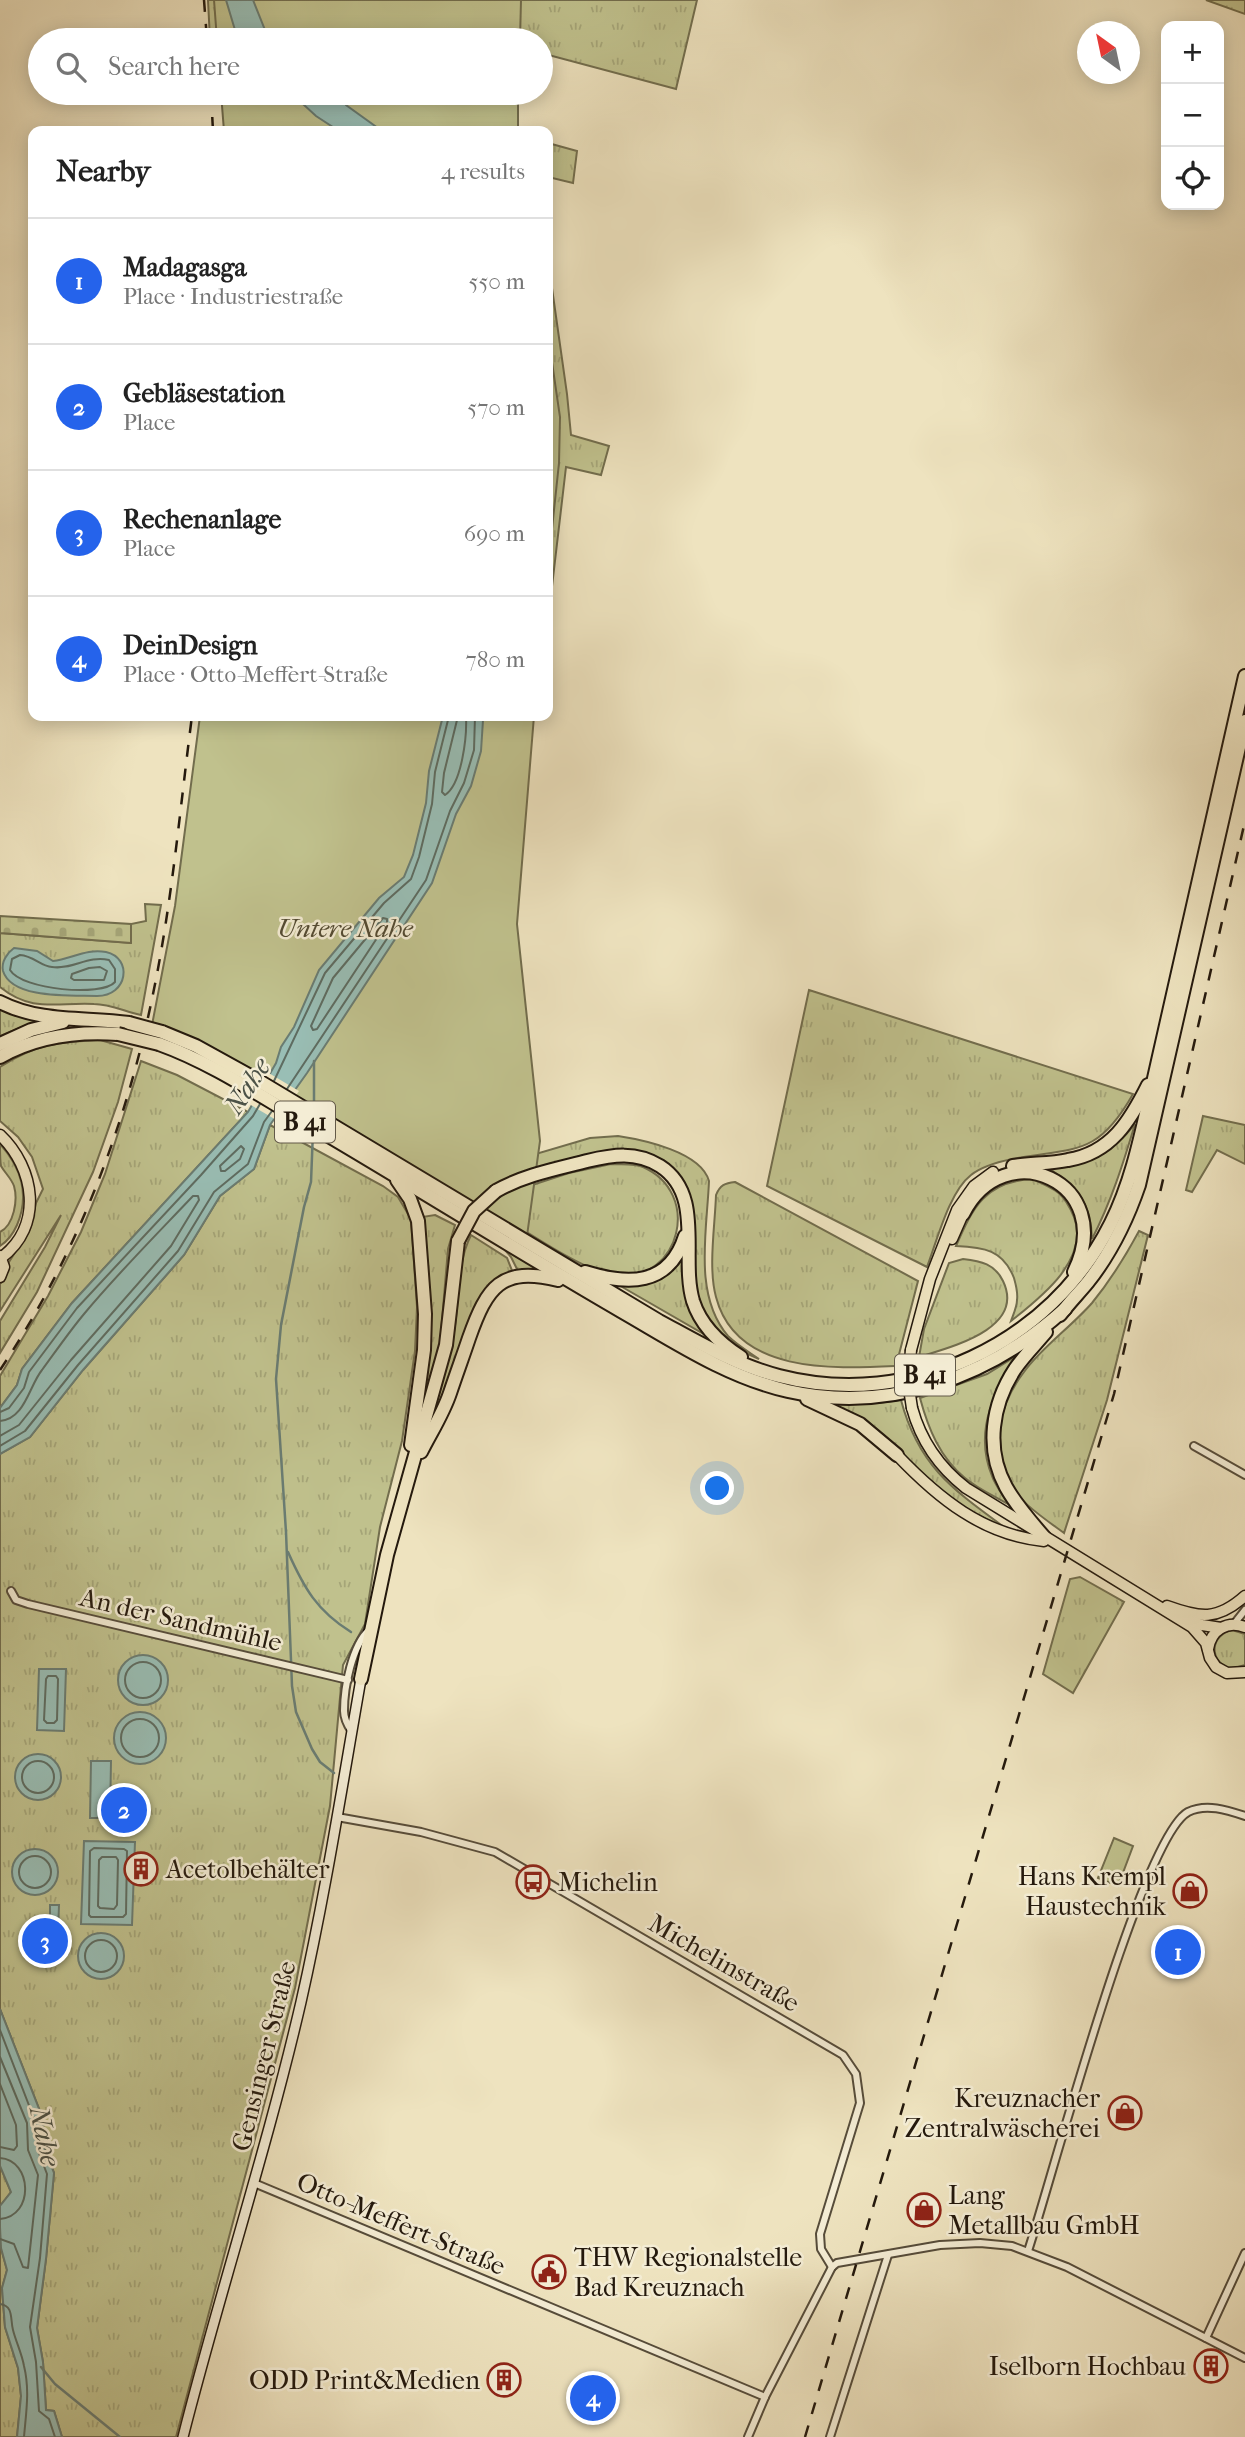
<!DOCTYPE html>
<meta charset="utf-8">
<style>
:root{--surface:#fff;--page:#f2f2f2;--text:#222;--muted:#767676;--line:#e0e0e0;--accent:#2563eb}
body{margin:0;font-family:"IM FELL French Canon",serif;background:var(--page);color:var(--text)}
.controls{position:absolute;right:21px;top:21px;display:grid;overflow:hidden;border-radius:14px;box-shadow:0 4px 18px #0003}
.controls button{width:63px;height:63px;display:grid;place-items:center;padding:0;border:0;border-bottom:2px solid var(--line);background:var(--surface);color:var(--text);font:35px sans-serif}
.compass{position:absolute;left:1077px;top:21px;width:63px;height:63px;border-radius:50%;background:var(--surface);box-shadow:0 4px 18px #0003;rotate:327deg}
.you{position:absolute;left:718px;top:1489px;width:24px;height:24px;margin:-18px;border:5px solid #fff;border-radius:50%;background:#1a73e8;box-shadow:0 0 0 10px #1a73e833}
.badge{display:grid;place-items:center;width:46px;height:46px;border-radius:50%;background:var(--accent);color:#fff;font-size:23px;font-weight:700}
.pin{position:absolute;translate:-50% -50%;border:4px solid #fff;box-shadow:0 2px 7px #0006}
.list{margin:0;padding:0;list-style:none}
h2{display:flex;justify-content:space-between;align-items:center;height:91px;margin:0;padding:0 28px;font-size:30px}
h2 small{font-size:23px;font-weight:400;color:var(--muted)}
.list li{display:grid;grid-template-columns:46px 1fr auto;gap:21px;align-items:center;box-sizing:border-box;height:126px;padding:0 28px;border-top:2px solid var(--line)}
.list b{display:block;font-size:26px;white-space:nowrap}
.list p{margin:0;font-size:23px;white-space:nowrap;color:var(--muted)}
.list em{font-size:23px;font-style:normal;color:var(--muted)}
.icon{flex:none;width:38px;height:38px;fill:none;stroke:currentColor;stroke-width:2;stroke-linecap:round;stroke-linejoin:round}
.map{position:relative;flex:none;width:1245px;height:2437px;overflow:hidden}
.search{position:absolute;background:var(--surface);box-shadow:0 4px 18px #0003;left:28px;top:28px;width:525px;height:77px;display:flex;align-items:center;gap:18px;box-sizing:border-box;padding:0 24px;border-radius:38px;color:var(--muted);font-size:26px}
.panel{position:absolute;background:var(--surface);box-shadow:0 4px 18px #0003;left:28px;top:126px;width:525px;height:595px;border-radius:14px}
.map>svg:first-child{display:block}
</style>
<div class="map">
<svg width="1245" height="2437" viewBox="0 0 1245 2437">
<defs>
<pattern id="grass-tufts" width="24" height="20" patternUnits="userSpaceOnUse" patternTransform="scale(1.75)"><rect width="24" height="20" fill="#c0c18d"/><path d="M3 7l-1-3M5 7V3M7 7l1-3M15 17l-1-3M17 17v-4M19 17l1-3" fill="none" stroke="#a5a578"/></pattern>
<pattern id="cemetery-stones" width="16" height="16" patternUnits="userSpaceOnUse" patternTransform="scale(1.75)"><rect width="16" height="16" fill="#c0c18d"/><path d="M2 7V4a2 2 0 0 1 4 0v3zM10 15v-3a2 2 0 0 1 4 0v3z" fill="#a5a578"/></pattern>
</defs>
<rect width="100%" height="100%" fill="#eee3bf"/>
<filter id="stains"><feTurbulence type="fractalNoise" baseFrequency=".00286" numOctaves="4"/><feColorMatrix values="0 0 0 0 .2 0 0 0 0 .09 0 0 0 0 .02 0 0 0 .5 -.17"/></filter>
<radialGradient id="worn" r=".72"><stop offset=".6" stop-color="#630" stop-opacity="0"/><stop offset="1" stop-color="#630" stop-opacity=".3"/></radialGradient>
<g fill="url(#grass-tufts)" stroke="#726d4d" stroke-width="2">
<path d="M208 0H226L238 40H210Z"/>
<path d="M253 0H697L676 89 541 53V40H269Z"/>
<path d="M1206 0H1245V14Z"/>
<path d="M548 143 577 151 573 183 548 177Z"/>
<path d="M548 260 567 394 571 435 609 446 601 475 566 467 551 595 548 647Z"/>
<path d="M145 904 161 905 141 1015C126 1012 110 1004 94 1004 57 1002 32 1013 0 987V933L130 943 131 924 146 921Z"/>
<path d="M809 990 1133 1094C1097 1158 1074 1147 1012 1159 998 1162 982 1166 971 1175 949 1192 937 1241 927 1267L767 1186Z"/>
<path d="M0 1008 39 1020 0 1036Z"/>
<path d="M100 1040 132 1049 118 1102 93 1172 37 1292 0 1353V1321L45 1247 61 1215 0 1311V1284L6 1274 9 1262 30 1229 36 1203 43 1189 32 1157 18 1137 0 1121V1067C36 1044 58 1042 100 1040Z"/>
<path d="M141 1061 177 1075 248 1112 72 1303 22 1369 17 1385 0 1408V1376L48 1296 81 1232 105 1174Z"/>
<path d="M1203 1116 1245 1125V1164L1217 1150 1192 1192 1186 1190Z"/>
<path d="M1135 1124C1123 1164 1111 1202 1092 1239 1091 1204 1079 1188 1050 1169 1088 1164 1112 1154 1135 1124Z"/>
<path d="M270 1125 383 1186 398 1197 411 1219 417 1307 415 1351 402 1441 380 1527 365 1624 343 1665 330 1806 295 1988 176 2437H62L54 2411 46 2410 43 2362 37 2328 46 2259 54 2173 44 2147 43 2119 0 2009V1454L30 1437 83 1370 184 1255 220 1196 254 1169Z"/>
<path d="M618 1136C644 1140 701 1152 709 1181 707 1231 693 1295 728 1336 737 1345 749 1352 759 1359 732 1348 709 1332 699 1303 682 1259 713 1196 666 1164 656 1157 645 1151 632 1150 598 1147 547 1166 512 1175L522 1158 590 1138Z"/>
<path d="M0 1144C21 1167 30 1195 17 1225 13 1234 8 1241 0 1246V1232C14 1225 18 1200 14 1186 11 1178 5 1173 1 1166 0 1161 0 1150 0 1144Z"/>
<path d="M611 1164C620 1165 634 1163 643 1167 702 1193 681 1281 617 1276 587 1274 518 1226 489 1208L526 1187 569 1173Z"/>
<path d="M1032 1179C1056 1189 1064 1193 1074 1217 1090 1260 1040 1298 1011 1321 1013 1315 1017 1307 1017 1300 1018 1293 1016 1285 1014 1278 1003 1250 984 1247 956 1246 973 1207 985 1182 1032 1179Z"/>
<path d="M735 1182 918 1281 896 1366C833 1369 736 1374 716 1297 708 1268 715 1226 716 1195 720 1185 725 1183 735 1182Z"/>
<path d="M435 1215 455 1225 448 1249 440 1344 417 1424 422 1217Z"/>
<path d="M1139 1231 1148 1235 1107 1400 1064 1533C1045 1519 1017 1501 1006 1478 990 1442 1001 1402 1024 1372 1040 1349 1072 1326 1092 1303 1110 1281 1125 1257 1139 1231Z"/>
<path d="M471 1235 507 1258 513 1273 494 1284 442 1402 424 1438C435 1403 448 1368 454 1332 460 1299 456 1265 471 1235Z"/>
<path d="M686 1246 684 1263 709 1337 617 1284 632 1285Z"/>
<path d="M505 1250 545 1273 518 1271 511 1257Z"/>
<path d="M963 1259C981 1261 995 1264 1003 1281 1026 1329 950 1347 919 1357L924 1329 949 1263Z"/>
<path d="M1024 1351C995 1387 973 1429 992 1476 995 1485 1003 1495 1008 1504 994 1496 978 1489 965 1478 940 1458 928 1428 920 1398L987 1374Z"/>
<path d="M901 1400C918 1465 952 1489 1004 1527L975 1514 945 1495 875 1429 827 1403H878Z"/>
<path d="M1080 1577 1124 1602 1073 1693 1043 1674 1070 1579Z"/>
<path d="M1232 1630 1245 1634V1665L1231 1669C1209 1662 1209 1636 1232 1630Z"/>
<path d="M0 2166 11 2192 0 2206Z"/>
<path d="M0 2227 1 2248 7 2270 2 2288 5 2327 18 2368 21 2396 17 2437H0Z"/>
</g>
<path fill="url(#cemetery-stones)" stroke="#726d4d" stroke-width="2" d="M0 916 131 924V943L0 933Z"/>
<g fill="#c0c18d" stroke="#726d4d" stroke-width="2">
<path d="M214 0H521L520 40H217Z"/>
<path d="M221 93H518V131H224Z"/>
<path d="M548 335 560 417 559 463 548 566Z"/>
<path d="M200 716H534L517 924 540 1141 527 1236 152 1025 175 906Z"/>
<path d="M1114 1838 1133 1846 1118 1886 1098 1878Z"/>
</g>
<g fill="#99beb5" stroke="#6a7c72" stroke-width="2">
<path d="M226 0H253L269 40H238Z"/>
<path d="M291 93H339L346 105 382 131H339L316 116Z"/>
<path d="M443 716H482L483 720 481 751 471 786 456 814 432 883 307 1073 270 1125 254 1169 220 1196 184 1255 83 1370 30 1437 0 1454V1408L17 1385 22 1369 72 1303 248 1112 276 1063 281 1047 294 1027 319 970 379 898 404 877 413 855 426 803 429 771Z"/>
<path d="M14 948 37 951 53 961C71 959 87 948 106 952 133 958 128 996 97 996 74 995 12 1000 3 971 1 962 7 953 14 948Z"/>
<circle cx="143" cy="1680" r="25"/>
<path d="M39 1669H66L64 1731 37 1730Z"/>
<circle cx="140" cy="1738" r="26"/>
<circle cx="38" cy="1777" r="23"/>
<path d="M91 1761H111L110 1818H90Z"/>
<path d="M84 1841 135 1842 132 1925 81 1924Z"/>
<circle cx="35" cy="1872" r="23"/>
<path d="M50 1905H59L58 1933H50Z"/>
<circle cx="101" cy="1956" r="23"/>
<path d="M0 2009 43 2119 44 2147 54 2173 46 2259 37 2328 43 2362 46 2410 54 2411 62 2437H17L21 2396 18 2368 5 2327 2 2288 7 2270 1 2248 0 2227V2206L11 2192 0 2166Z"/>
</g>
<path fill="#eee3bf" d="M267 1072 299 1091 278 1121 249 1104Z"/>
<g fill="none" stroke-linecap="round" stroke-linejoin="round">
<g stroke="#5e6c61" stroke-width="2">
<path d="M458 716 444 773 442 792 445 795C462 784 467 736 466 716"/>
<path d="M383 918 387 919V923L317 1029 313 1030 311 1026 333 978Z"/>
<path d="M20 955C34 956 40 966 52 967 72 970 88 955 109 960L115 969V982C102 997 22 990 10 970L12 959Z"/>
<path d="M100 967 107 971 104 980H74L71 978 72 974 89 968Z"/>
<path d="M274 1081 325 973 384 903 411 879 419 857 432 804 435 772 449 716"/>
<path d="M287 1089 426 880 450 811 464 783 474 750 475 716"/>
<path d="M241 1146 244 1149 240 1159 225 1171H221L220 1166Z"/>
<path d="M0 1412 9 1408 24 1388 29 1372 77 1308 201 1175 253 1116 260 1104"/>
<path d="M0 1421C25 1419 29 1386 42 1370 56 1351 69 1332 84 1314 118 1273 156 1235 193 1196H198L199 1200 171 1246 71 1360 19 1425 0 1436"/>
<path d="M0 1446 25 1431 78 1365 178 1251 214 1192 248 1164 264 1122 272 1111"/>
<circle cx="143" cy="1680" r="18"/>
<path d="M48 1676H56L58 1679 57 1720 54 1723H47L44 1720 46 1679Z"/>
<circle cx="140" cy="1738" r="19"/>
<circle cx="38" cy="1777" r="16"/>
<path d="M94 1848 124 1849 127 1851 126 1914 123 1917H91L89 1915 90 1851Z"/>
<circle cx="35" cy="1872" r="16"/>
<path d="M102 1857H116L118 1860 117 1905 114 1909 100 1908 98 1906 99 1860Z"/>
<circle cx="101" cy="1956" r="16"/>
<path d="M0 2030 35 2121 37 2148 47 2174 40 2258 30 2327 36 2362 39 2411 49 2419 55 2437"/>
<path d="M0 2057 27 2123 28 2150 38 2175 28 2268 23 2267 14 2244 0 2239"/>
<path d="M0 2084 16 2125 17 2146 14 2150 0 2147"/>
<path d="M0 2158C32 2160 35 2216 0 2219"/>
<path d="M0 2304C14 2306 10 2319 13 2330 16 2342 22 2354 24 2366 30 2390 26 2413 24 2437"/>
</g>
<g stroke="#6a7c72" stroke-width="2.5">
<path d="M314 1107V1061"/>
<path d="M313 1131 311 1182 304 1207 281 1325 276 1379 286 1532 292 1686 296 1712 312 1749 320 1762 334 1773"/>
<path d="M288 1552C304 1588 317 1611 351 1632"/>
<path d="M41 2367 55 2384 120 2437"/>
</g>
<defs>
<g id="street">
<path d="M1194 1446 1245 1475"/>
<path d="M11 1591 16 1600 28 1604 348 1680"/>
<path d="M1234 1624 1245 1610"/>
<path d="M352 1732C348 1726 344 1719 344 1711 344 1687 352 1646 369 1630"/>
<path d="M337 1817 421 1832 495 1852 843 2055 856 2074 860 2103 820 2234 821 2249 832 2267"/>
<path d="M254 2183 765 2397"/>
<path d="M1028 2251C1051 2182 1141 1838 1188 1812 1206 1803 1227 1810 1245 1816"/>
<path d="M832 2267 837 2263 940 2245 980 2243 1012 2246 1067 2267 1245 2358"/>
<path d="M1206 2338 1245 2253"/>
<path d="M748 2437 765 2397 832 2267"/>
<path d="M830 2437 888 2255"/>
</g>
<path id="secondary" d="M183 2437C220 2291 267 2149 301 2002 325 1896 342 1787 361 1679"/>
<g id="primary">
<path d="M0 1135C35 1168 44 1226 1 1258"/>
<path d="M952 1239 963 1214"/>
<path d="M0 1256 4 1267 0 1277"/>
<path d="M911 1350 930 1279 957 1210 974 1186 993 1172"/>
<path d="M912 1408C921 1441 939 1467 966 1488L1192 1627 1206 1643 1210 1658 1216 1667 1227 1673 1245 1672"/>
<path d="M897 1455C938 1498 983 1535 1044 1541"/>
<path d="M1167 1606C1200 1618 1217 1621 1245 1596"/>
<path d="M1187 1620 1202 1625 1221 1628"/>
<path d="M1208 1649C1211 1630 1227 1620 1245 1627"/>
</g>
<g id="highway">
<path d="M0 1002C41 1023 85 1017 129 1023"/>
<path d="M162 1032 196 1046 254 1078 659 1321C698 1342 736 1365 779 1376 910 1410 1051 1344 1111 1223 1131 1183 1140 1140 1150 1096L1245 676"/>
<path d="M0 1044 31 1030 63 1022"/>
<path d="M159 1044C215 1064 266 1100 317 1129 419 1189 519 1252 621 1311 675 1342 727 1377 788 1391 889 1414 990 1377 1065 1309"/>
<path d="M0 1057C37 1036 76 1031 118 1034"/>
<path d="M1013 1166C1031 1163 1050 1164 1068 1160 1111 1153 1130 1121 1148 1085"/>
<path d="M397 1180 410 1199 418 1221 425 1314 424 1350 411 1445"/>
<path d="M496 1191C524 1175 556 1169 587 1161 613 1155 636 1151 660 1166 705 1195 680 1257 693 1301 701 1326 719 1343 741 1357"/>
<path d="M963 1214C1004 1132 1118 1182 1074 1272"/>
<path d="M585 1272C627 1285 669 1287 685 1236"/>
<path d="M1060 1315C1069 1303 1079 1293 1088 1282 1111 1253 1127 1220 1139 1185L1245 721"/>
<path d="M807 1399 860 1424 897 1455"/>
<path d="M421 1452C431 1432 443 1414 450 1393 456 1375 463 1356 469 1338 487 1287 501 1266 558 1280"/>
<path d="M1045 1538C1031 1522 1016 1505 1006 1487 985 1449 992 1404 1015 1369 1024 1356 1036 1344 1046 1332"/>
<path d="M361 1679 387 1555 446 1345 458 1241"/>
</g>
</defs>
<use href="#street" stroke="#564c3a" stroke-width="10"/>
<use href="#secondary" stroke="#24190d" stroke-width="12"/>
<use href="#primary" stroke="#24190d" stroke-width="13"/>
<use href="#highway" stroke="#24190d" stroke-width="16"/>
<use href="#street" stroke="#f4edd5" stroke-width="6"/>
<use href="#secondary" stroke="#f4edd5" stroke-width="9"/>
<use href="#primary" stroke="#eee3bf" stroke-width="10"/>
<use href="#highway" stroke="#eee3bf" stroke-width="12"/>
<g stroke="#24190d" stroke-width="2.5" stroke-dasharray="12 12" stroke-linecap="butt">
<path d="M204 0 207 40"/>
<path d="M211 93 213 131"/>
<path d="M0 1370C76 1257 126 1127 153 994 172 903 180 808 192 716"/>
<path d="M805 2437 1114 1394 1245 821"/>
</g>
<defs>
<path id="primary-bridge" d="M911 1350 908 1382 912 1408"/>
<g id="highway-bridge">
<path d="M129 1023 162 1032"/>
<path d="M118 1034 159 1044"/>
<path d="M458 1241 474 1211 496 1191"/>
</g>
</defs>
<use href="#primary-bridge" stroke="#24190d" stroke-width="13" stroke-linecap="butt"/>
<use href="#highway-bridge" stroke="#24190d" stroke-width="16" stroke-linecap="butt"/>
<use href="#primary-bridge" stroke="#eee3bf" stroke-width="10"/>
<use href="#highway-bridge" stroke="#eee3bf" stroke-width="12"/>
</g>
<defs>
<symbol id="building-ring" viewBox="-11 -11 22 22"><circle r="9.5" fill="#f4edd5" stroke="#8f2418" stroke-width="1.5"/><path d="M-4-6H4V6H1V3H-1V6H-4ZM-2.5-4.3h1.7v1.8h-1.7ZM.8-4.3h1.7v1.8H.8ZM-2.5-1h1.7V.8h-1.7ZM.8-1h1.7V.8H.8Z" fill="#8f2418"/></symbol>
<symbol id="bus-ring" viewBox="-11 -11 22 22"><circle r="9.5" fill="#f4edd5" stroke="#8f2418" stroke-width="1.5"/><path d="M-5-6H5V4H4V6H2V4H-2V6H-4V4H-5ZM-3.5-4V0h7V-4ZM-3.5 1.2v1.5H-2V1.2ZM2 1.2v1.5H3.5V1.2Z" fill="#8f2418"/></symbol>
<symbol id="shop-ring" viewBox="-11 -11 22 22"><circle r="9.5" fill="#f4edd5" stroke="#8f2418" stroke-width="1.5"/><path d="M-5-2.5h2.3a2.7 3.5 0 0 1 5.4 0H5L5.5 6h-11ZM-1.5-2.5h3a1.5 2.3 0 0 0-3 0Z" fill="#8f2418"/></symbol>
<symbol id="civic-ring" viewBox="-11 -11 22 22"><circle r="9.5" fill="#f4edd5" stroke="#8f2418" stroke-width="1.5"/><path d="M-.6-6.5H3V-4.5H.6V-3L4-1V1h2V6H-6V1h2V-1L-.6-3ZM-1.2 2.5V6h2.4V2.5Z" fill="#8f2418"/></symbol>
</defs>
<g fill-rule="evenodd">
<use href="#building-ring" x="122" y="1850" width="38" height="38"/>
<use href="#bus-ring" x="514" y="1863" width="38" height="38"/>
<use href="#shop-ring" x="1171" y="1872" width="38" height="38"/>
<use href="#shop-ring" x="1106" y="2094" width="38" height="38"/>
<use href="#shop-ring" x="905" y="2191" width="38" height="38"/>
<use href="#civic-ring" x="530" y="2253" width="38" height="38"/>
<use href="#building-ring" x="1192" y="2347" width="38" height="38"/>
<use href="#building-ring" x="485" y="2361" width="38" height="38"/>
</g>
<g text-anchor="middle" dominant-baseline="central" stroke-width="5" stroke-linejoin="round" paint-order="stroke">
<g fill="#f4edd5" stroke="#625949" stroke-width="2">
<rect x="275" y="1101.5" width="60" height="41" rx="5"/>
<rect x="895" y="1354.5" width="60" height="41" rx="5"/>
</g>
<g font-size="24" font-weight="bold" fill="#24190d">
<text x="305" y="1122">B 41</text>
<text x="925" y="1375">B 41</text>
</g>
<g font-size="26" font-style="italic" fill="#534b33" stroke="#f4edd5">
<text x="345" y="928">Untere Nahe</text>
</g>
<g font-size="26" fill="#24190d" stroke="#f4edd5">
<text transform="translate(181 1620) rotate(13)">An der Sandmühle</text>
<text transform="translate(724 1963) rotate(30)">Michelinstraße</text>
<text transform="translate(264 2056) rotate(-76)">Gensinger Straße</text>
<text transform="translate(401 2224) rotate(23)">Otto-Meffert-Straße</text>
</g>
<g font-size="26" fill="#24190d" stroke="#f4edd5" text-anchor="start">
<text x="166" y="1869">Acetolbehälter</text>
<text x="1166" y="1876" text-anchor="end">Hans Krempl<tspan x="1166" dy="30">Haustechnik</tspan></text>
<text x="558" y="1882">Michelin</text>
<text x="1100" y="2098" text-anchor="end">Kreuznacher<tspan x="1100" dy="30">Zentralwäscherei</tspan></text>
<text x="948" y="2195">Lang<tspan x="948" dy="30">Metallbau GmbH</tspan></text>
<text x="574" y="2257">THW Regionalstelle<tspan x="574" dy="30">Bad Kreuznach</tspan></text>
<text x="1186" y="2366" text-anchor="end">Iselborn Hochbau</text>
<text x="480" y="2380" text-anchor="end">ODD Print&amp;Medien</text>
</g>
<g font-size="28" font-style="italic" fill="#4d5348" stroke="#f4edd5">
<text transform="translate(247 1086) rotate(-57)">Nahe</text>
<text transform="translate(45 2136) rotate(78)">Nahe</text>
</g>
</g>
<rect width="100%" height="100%" filter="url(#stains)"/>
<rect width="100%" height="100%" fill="url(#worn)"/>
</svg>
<div class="controls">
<button>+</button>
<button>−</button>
<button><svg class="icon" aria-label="locate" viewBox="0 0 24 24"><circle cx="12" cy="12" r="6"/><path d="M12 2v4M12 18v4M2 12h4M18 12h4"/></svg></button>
</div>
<svg class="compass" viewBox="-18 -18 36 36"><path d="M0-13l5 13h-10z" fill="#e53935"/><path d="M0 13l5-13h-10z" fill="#767676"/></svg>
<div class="you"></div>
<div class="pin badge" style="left:1178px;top:1952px">1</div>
<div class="pin badge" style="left:124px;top:1810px">2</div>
<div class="pin badge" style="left:45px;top:1941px">3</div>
<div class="pin badge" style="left:593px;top:2398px">4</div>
<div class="search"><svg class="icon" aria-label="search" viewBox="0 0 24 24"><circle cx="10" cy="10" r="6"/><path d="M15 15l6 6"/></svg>Search here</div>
<section class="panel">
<h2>Nearby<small>4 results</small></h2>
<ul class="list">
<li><span class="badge">1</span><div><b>Madagasga</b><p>Place · Industriestraße</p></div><em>550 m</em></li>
<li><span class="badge">2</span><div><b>Gebläsestation</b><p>Place</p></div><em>570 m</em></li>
<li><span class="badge">3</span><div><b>Rechenanlage</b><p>Place</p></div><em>690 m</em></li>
<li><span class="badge">4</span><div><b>DeinDesign</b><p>Place · Otto-Meffert-Straße</p></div><em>780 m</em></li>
</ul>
</section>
</div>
